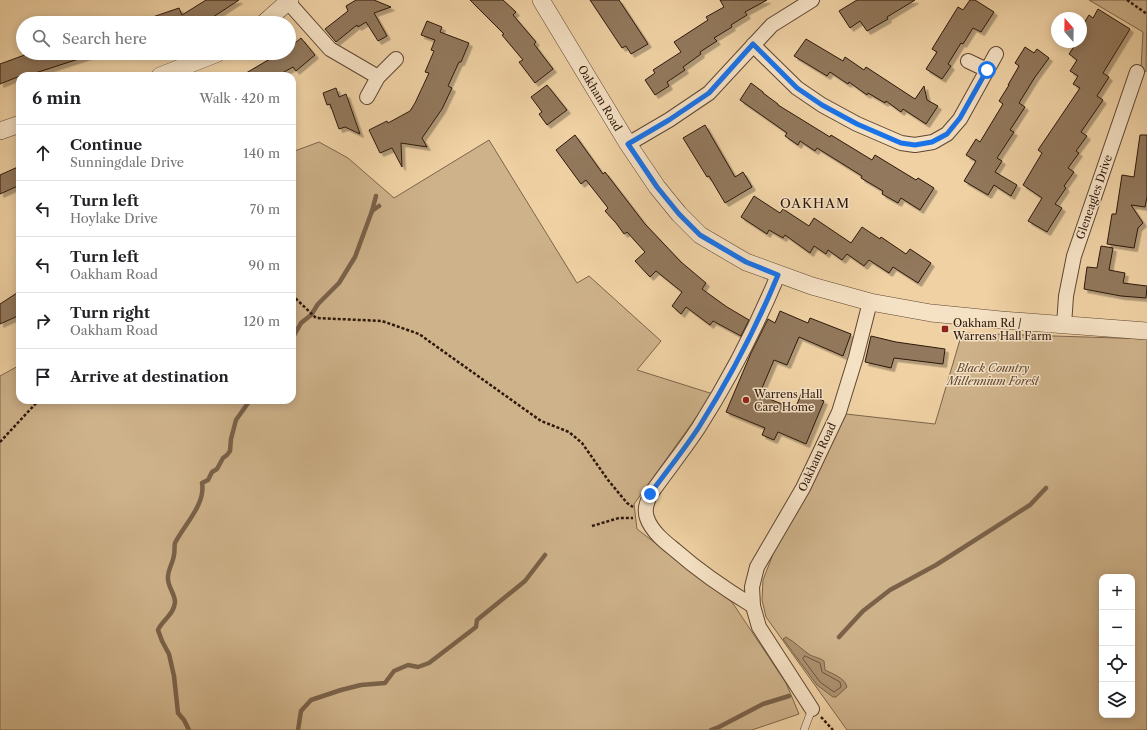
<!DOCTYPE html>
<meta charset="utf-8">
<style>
:root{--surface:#fff;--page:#f6f6f6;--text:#202124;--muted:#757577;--line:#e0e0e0}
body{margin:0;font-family:"Libre Caslon Text",serif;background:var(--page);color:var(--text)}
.controls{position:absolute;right:12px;bottom:12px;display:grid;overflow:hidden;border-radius:8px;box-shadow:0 2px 10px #0003}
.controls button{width:36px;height:36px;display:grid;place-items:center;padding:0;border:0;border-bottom:1px solid var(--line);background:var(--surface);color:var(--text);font:20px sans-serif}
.compass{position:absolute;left:1051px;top:12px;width:36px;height:36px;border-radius:50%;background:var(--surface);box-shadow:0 2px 10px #0003;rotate:340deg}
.stop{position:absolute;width:12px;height:12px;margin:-9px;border:3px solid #1a73e8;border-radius:50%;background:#fff}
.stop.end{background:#1a73e8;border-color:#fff;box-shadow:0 1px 4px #0008}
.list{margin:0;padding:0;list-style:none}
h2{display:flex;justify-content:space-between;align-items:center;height:52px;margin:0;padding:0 16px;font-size:17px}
h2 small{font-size:13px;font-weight:400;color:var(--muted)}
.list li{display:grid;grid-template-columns:26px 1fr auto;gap:12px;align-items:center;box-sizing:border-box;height:56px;padding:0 16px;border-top:1px solid var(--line)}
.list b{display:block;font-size:15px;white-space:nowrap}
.list p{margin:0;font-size:13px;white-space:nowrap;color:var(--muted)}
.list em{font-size:13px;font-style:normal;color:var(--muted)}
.icon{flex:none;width:22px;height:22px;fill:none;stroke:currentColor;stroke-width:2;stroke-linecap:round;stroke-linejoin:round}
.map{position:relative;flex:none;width:1147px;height:730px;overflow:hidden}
.search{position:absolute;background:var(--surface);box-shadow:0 2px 10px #0003;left:16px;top:16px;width:280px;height:44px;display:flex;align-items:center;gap:10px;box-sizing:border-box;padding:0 14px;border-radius:22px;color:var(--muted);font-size:15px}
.panel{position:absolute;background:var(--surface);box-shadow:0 2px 10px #0003;left:16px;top:72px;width:280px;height:332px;border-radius:12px}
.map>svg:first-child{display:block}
</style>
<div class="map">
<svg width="1147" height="730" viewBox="0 0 1147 730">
<defs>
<filter id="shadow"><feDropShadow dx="3.5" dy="3.5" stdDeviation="0" flood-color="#0004"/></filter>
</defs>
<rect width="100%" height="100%" fill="#efd1a4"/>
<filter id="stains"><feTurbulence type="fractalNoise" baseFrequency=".005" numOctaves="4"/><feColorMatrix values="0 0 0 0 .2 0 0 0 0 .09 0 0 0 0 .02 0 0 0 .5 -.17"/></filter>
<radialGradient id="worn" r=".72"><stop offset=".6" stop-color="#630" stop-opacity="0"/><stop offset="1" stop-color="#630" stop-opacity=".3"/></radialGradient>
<g fill="#ceb28a" stroke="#7e654a" fill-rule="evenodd">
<path d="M1089 0H1147L1146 72 1141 69 1143 32Z"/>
<path d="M489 140 577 283 589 276 661 341 637 370 713 394 634 504 637 529 732 602 786 683 799 714 752 730H0V376L20 365V400H292V152L319 142 348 158 394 198Z"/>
<path d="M962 333 1147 339V730H847L766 617 762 600 763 580 775 549 846 414 935 424ZM1102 577H1132V715H1102Z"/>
</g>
<path fill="#ad9270" stroke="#7a6148" d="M786 637C795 642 801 649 810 655 814 657 820 658 824 661L825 670C833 674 845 678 847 687L836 697H833L817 685 783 639Z"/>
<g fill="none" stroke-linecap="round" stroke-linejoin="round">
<path stroke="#6d553e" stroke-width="1" d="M805 656 820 663 822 672 840 682 841 687 834 692 820 682 803 659Z"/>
<g stroke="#7a6148" stroke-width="4.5">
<path d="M372 211 376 196"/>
<path d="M292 339 301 323 311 315 318 304 339 283 355 257 372 211 379 206"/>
<path d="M839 637 863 611 890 590 936 565 1030 505 1046 488"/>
<path d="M189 730 184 720 178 713 174 676 169 654 162 641 158 630C162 620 174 615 175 602 175 594 168 587 168 579 167 571 173 563 174 555 175 551 174 547 175 543 184 525 206 504 202 483L208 480 212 472 217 469 223 458 227 455 230 451 231 439 236 420 248 403V400"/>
<path d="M298 730 301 711 311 700 341 690 361 685 385 683 394 671 408 665 418 667 429 663 476 627 477 620 525 581 545 555"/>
<path d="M711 730 719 727 763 704 789 696"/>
</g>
</g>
<g fill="#92785b" stroke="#2d180b" filter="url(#shadow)">
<path d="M206 0H239L204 23H141V21L179 8 182 15Z"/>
<path d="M356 0H374L391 7 374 13 387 36 378 41 366 22 358 27 357 25 336 42 325 29 348 11 346 6Z"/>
<path d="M470 0H503L516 12 513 15 536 42 534 44 553 69 535 83 519 62 523 60 502 35 504 34Z"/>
<path d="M590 0H619L648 44 631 54 626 46 622 48Z"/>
<path d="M720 0H767L745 12 747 15 731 25 732 27 714 38 717 41 700 52 701 54 683 67 685 70 667 82 669 86 655 95 645 80 655 73 653 70 681 52 674 42 708 20 706 17 724 7Z"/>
<path d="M857 0H915L887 17 888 19 867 31 860 21 850 28 839 11Z"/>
<path d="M970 0H975L994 12 981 32 973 28 963 44 961 43 948 64 951 66 942 79 926 69 937 52 932 49 958 7 963 10Z"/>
<path d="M1098 9 1130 29 1103 73 1109 77 1097 96 1103 100 1081 132 1087 136 1076 151 1079 153 1068 168 1074 172 1064 186 1066 188 1055 204 1062 208 1047 232 1028 221 1042 198 1023 185 1042 153 1038 150 1080 88 1073 84 1078 76 1070 71 1077 60 1069 54 1077 42H1081V28L1089 15 1093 18Z"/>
<path d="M427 21 442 27 440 32 469 43 461 62H459L448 86 452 88 442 109 422 138 427 147 401 143 402 167 392 148 380 153 369 130 387 121 388 123 410 111 415 103 429 73 425 72 434 51 431 50 435 40 421 35Z"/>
<path d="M301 38 315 55 296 71 293 67 277 76H241L275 56 277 58 283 53H289V48Z"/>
<path d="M806 39 843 61 845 57 864 70 866 67 915 99 924 86 927 100 938 106 926 124 903 109 901 112 886 101 885 103 868 93 867 95 849 82 848 84 830 72 827 76 794 56Z"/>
<path d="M1025 47 1034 53 1037 49 1049 58 1035 77 1019 103 1025 107 1010 130 1014 132 997 158 1002 161 995 172 1017 185 1011 196 994 185 988 195 964 181 976 161 966 155 976 139 980 142 1003 104 999 101 1009 85H1008L1019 66 1015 63Z"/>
<path d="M30 53H91V55L26 76H20L0 84V64Z"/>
<path d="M751 83 763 92V93L778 104V105L830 137 831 135 872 160 875 155 916 180 918 178 934 188 920 210 901 198 898 203 882 194 883 191 861 178 862 176 817 148 815 151 800 141 798 145 785 136 787 133 740 100Z"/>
<path d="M547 85 567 110 547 125 539 114 542 112 531 97Z"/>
<path d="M336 88 339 97 346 94 360 134 345 127 339 129 330 104 327 105 323 93Z"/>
<path d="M705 125 735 177 743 172 752 187 725 203 709 176 707 177 683 138Z"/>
<path d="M575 135 603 174 605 172 645 224 681 262 706 283 702 289 727 307 749 320 741 336 713 321 710 325 686 307 681 314 672 306 682 292 656 271 650 277 635 261 645 252 627 232 624 234 616 223 605 211 608 208 586 180 581 184 556 150Z"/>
<path d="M1140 135H1147V197L1145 207 1131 205 1143 223 1138 228 1134 248 1107 244 1112 214H1116L1122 175 1134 177Z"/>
<path d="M20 166V185L0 194V175Z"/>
<path d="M754 196 780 213 783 209 809 226 814 218 851 243 862 227 880 239 881 237 906 254 910 249 931 263 918 283 893 267 889 273 869 260 864 266 847 254 842 260 828 250 826 254 814 246 810 253 785 235 783 238 769 230 767 234 741 217Z"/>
<path d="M1101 246 1113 248 1109 270 1125 273 1123 283 1147 286 1146 298 1121 296 1084 289 1087 267 1097 268Z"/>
<path d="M20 291V315L0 324V304Z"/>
<path d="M780 311 808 323 810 318 851 334 843 356 799 337 787 365 774 360 759 395 795 409 802 392 824 401 806 444 778 432 774 440 762 435 765 428 726 412 751 353 768 319 775 323Z"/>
<path d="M871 336 896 342 945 349 943 364 894 358 891 368 865 362Z"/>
</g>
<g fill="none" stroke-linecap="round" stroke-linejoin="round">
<defs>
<path id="service" d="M804 730 812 709"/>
<g id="minor">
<path d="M288 2 330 49 378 77"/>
<path d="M753 45 797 88 822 105 857 124 901 143 915 145 933 142 947 134 960 119 996 54"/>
<path d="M968 61 987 70"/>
<path d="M367 97 378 77 396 59"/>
<path d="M628 144 669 120 709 93 772 25 812 0"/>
<path d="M1064 325 1066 296 1074 256 1137 72"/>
<path d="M753 606C725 589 700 572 675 550 665 542 652 532 647 518 644 509 647 503 650 495 666 472 684 450 699 427 730 378 756 328 778 275"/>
<path d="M812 709 759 627 753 606 752 587 757 567 803 488 839 412 856 357 870 302"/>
</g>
<g id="tertiary">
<path d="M541 0 628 144 657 187 679 214 700 235 746 262 812 286 870 302 931 313 1001 320 1147 331"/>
<path d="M264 23 290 0"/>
<path d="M160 76 218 53"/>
<path d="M0 131 20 124"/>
</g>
</defs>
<use href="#service" stroke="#5e4631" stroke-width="8"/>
<use href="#minor" stroke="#5e4631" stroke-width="16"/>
<use href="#tertiary" stroke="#5e4631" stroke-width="18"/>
<g stroke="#2d180b" stroke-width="2.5" stroke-dasharray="3 2" stroke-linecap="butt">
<path d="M1127 0 1147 14"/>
<path d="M292 295 316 318 382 321 419 334 541 421 569 432 582 443 608 480 627 503 633 507"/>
<path d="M0 442 39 400"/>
<path d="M592 526 619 518H633"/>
<path d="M821 717 833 730"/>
</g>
<use href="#service" stroke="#f5e1c4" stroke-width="7"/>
<use href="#minor" stroke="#f5e1c4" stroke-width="14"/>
<use href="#tertiary" stroke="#f5e1c4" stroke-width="17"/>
</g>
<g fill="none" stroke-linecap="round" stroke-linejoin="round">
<path stroke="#1a73e8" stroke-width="5" d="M650 494C666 472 684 450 699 427 730 378 756 328 778 275L746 262 700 235 679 214 657 187 628 144 669 120 709 93 753 44 797 88 822 105 857 124 901 143 915 145 932 142 947 134 960 118 987 70"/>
</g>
<g fill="#8f2418" stroke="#f5e1c4" stroke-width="1.5">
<rect x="941" y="325" width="8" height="8" rx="2"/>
<circle cx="746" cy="400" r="4"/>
</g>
<g text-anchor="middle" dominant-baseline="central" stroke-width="3" stroke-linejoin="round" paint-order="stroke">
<g font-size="11" fill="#2d180b" stroke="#f5e1c4">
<text transform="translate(600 98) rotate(59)">Oakham Road</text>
<text transform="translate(1094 197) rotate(-71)">Gleneagles Drive</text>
<text transform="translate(817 457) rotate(-65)">Oakham Road</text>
</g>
<g font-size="11" fill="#2d180b" stroke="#f5e1c4" text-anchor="start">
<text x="953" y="323">Oakham Rd /<tspan x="953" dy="13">Warrens Hall Farm</tspan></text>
<text x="754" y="394">Warrens Hall<tspan x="754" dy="13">Care Home</tspan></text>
</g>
<g font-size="11" font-style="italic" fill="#5d4631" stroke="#f5e1c4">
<text x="993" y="368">Black Country<tspan x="993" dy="13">Millennium Forest</tspan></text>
</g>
<g font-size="13" letter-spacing="1" fill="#2d180b" stroke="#f5e1c4">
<text x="815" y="203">OAKHAM</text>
</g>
</g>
<rect width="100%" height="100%" filter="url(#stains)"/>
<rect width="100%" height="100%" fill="url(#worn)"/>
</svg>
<div class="controls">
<button>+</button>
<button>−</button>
<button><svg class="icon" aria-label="locate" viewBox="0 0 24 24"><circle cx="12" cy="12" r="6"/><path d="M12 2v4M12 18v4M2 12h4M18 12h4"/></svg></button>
<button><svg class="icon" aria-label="layers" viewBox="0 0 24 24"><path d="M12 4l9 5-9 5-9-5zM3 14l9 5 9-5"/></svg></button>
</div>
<svg class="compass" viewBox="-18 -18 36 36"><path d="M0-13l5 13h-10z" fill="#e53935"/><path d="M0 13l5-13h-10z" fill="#757577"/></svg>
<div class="stop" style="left:987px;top:70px"></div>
<div class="stop end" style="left:650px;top:494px"></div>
<div class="search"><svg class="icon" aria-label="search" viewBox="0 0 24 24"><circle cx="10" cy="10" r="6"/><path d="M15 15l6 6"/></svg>Search here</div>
<section class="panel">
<h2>6 min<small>Walk · 420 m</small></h2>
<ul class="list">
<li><svg class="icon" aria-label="ahead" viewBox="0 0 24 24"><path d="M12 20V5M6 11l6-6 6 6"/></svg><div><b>Continue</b><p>Sunningdale Drive</p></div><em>140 m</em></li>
<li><svg class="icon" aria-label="left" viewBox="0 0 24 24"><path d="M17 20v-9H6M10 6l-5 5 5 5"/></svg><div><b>Turn left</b><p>Hoylake Drive</p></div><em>70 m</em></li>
<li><svg class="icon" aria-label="left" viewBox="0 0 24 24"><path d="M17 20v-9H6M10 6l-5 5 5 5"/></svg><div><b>Turn left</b><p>Oakham Road</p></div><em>90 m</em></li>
<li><svg class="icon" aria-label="right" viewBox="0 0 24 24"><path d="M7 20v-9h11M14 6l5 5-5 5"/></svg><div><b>Turn right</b><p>Oakham Road</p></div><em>120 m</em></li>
<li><svg class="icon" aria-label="arrive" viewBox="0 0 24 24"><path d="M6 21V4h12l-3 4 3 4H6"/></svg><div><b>Arrive at destination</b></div></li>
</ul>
</section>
</div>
